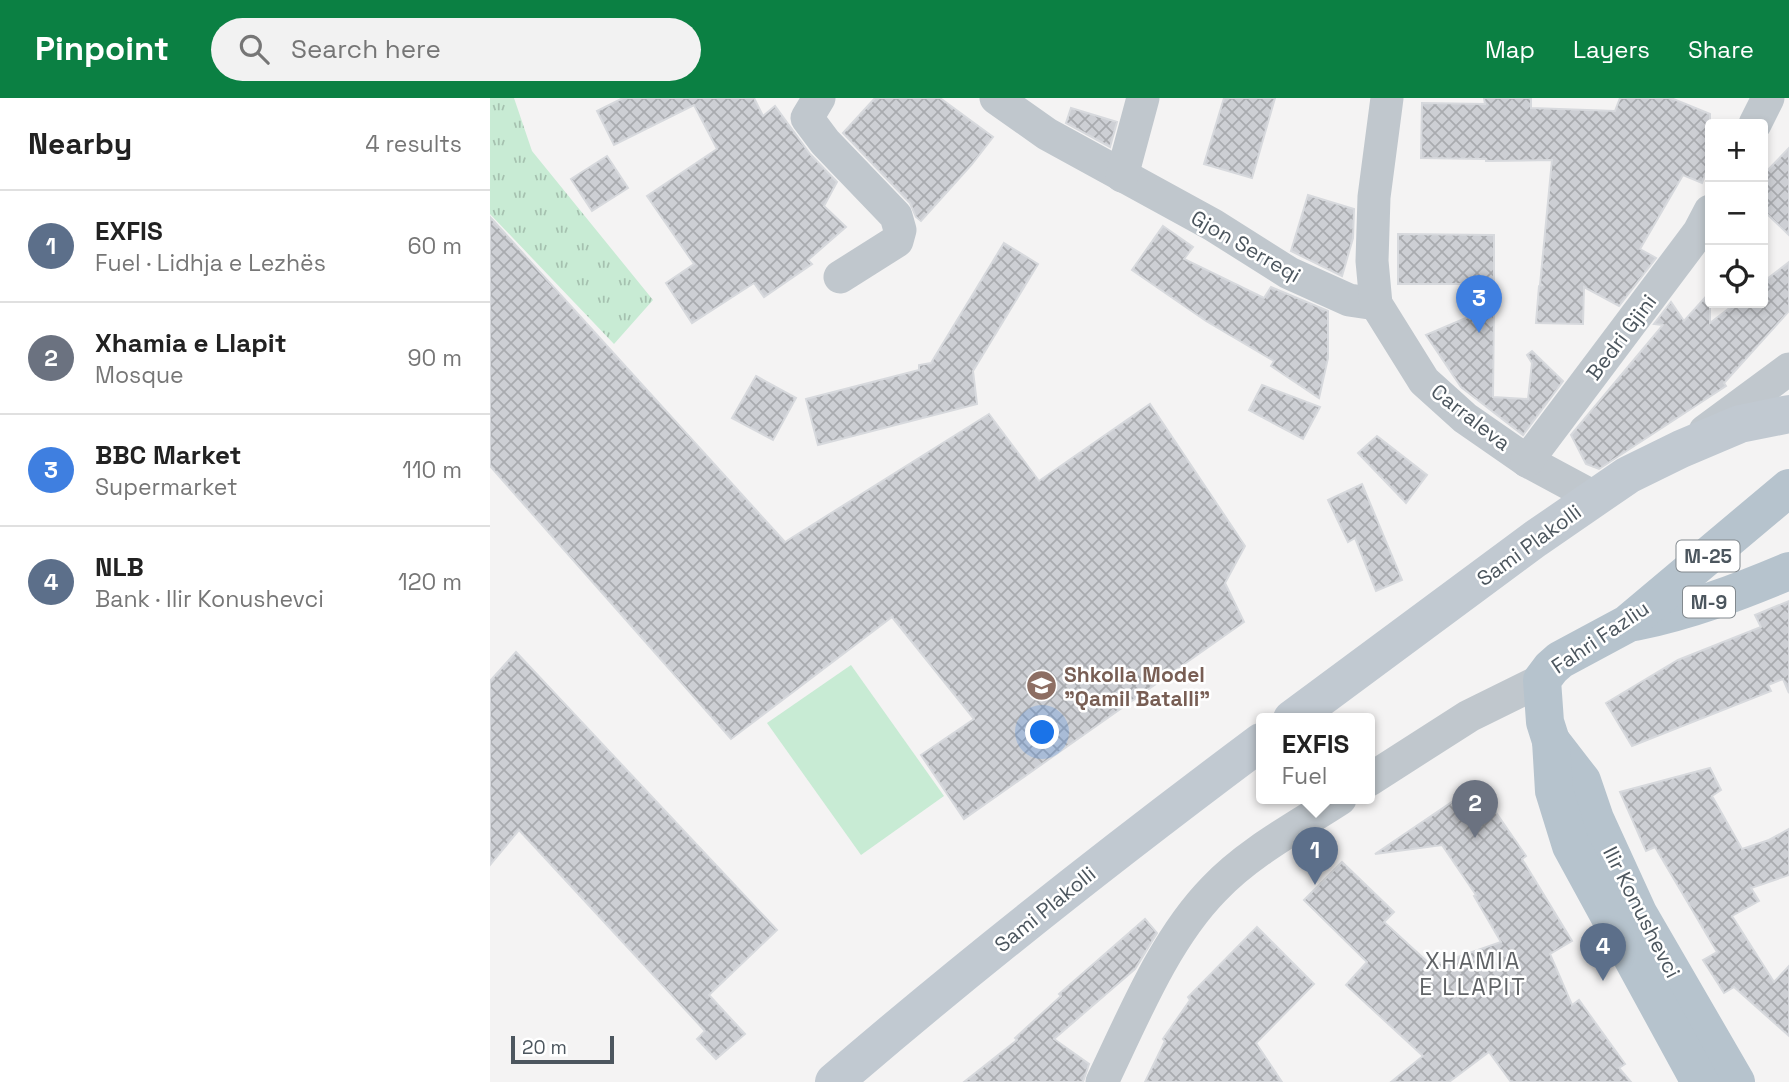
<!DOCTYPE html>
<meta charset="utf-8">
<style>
:root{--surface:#fff;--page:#f2f2f2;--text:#222;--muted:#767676;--line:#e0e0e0;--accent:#0b8043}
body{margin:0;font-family:"Space Grotesk",sans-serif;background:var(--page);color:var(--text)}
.controls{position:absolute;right:21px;top:21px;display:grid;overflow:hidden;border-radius:7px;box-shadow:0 4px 10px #0003}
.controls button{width:63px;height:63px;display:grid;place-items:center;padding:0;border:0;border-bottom:2px solid var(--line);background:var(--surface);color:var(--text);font:35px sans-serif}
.scale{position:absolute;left:21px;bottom:18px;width:103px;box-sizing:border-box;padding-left:7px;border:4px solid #4c565e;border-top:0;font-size:19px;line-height:24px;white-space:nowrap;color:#4c565e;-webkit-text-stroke:5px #fff;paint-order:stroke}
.you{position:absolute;left:553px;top:635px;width:24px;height:24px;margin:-18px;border:5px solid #fff;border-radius:50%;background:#1a73e8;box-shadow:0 0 0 10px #1a73e833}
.badge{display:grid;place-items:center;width:46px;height:46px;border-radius:50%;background:var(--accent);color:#fff;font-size:23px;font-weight:700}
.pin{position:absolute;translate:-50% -58px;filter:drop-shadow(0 2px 4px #0008)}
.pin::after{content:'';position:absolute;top:37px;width:24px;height:21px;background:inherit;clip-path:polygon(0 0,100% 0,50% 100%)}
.popup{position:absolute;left:766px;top:615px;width:119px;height:91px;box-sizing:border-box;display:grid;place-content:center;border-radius:7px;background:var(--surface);filter:drop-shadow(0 2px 5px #0005);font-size:23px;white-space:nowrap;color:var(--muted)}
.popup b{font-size:26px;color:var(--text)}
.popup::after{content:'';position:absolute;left:50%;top:100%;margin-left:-14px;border:14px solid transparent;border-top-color:var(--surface)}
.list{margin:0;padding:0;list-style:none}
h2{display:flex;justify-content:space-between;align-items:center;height:91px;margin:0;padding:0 28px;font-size:30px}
h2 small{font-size:23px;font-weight:400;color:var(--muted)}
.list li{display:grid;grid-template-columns:46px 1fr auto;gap:21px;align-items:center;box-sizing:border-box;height:112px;padding:0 28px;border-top:2px solid var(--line)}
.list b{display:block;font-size:26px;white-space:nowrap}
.list p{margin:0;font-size:23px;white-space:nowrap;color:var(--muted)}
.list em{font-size:23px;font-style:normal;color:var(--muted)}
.icon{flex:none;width:38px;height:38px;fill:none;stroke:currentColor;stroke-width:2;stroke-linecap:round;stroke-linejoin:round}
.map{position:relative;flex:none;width:1299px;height:984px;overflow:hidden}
header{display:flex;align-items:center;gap:42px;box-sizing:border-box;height:98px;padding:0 35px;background:var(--accent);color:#fff}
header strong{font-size:33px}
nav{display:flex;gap:38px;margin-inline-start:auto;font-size:24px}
.search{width:490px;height:63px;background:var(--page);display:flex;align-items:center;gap:18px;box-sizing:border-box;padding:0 24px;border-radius:38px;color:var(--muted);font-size:26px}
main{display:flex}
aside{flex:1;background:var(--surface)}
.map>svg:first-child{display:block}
</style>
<header>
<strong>Pinpoint</strong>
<div class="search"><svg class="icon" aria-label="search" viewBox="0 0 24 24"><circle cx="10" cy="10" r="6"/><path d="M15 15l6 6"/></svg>Search here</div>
<nav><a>Map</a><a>Layers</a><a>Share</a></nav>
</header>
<main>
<aside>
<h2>Nearby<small>4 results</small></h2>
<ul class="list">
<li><span class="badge" style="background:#5c6f8a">1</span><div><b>EXFIS</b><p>Fuel · Lidhja e Lezhës</p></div><em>60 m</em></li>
<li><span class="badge" style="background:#6b7280">2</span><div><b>Xhamia e Llapit</b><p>Mosque</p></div><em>90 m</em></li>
<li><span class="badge" style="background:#3f7fe0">3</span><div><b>BBC Market</b><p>Supermarket</p></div><em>110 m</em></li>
<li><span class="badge" style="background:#5c6f8a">4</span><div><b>NLB</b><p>Bank · Ilir Konushevci</p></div><em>120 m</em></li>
</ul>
</aside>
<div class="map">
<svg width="1299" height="984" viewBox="0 0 1299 984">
<defs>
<pattern id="grass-tufts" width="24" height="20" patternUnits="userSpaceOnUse" patternTransform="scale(1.75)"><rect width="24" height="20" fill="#c8ebd4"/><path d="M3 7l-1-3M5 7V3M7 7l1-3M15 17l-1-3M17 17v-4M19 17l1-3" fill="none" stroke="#a5c1af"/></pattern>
<pattern id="building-cross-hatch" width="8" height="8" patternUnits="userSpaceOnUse" patternTransform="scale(1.75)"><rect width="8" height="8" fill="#cdcfd4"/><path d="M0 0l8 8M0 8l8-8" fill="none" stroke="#a9abaf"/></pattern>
</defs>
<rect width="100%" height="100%" fill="#f4f3f3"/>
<path fill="url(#grass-tufts)" d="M0 0H24L42 53 163 202 124 246 0 116Z"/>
<path fill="#c8ebd4" d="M361 567 454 698 371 757 277 625Z"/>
<g fill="url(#building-cross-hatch)" stroke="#d7d9dd" stroke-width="2">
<path d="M133 0H264L273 18 285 8 320 56 347 84 334 108 356 129 318 162 322 166 274 199 264 185 202 225 176 185 204 166 157 98 227 51 204 7 124 47 107 13Z"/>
<path d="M385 0H450L503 39 482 66 431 123 426 119 420 105 353 35Z"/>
<path d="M734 0H785L762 80 714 66Z"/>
<path d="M994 0H1041V10L1125 13 1130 0H1181L1220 16V64L1212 85 1193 77 1150 151 1166 160 1129 208 1094 189 1093 226 1046 225 1049 188 1053 187H1050L1062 62 996 63V61L931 60 932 5 995 6Z"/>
<path d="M581 10 627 24 620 49 576 25Z"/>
<path d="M1299 50V137L1273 112V77Z"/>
<path d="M117 58 138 90 102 113 81 81Z"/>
<path d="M818 97 864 111 863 140 852 178 801 153Z"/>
<path d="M0 119 295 444 499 316 549 383 660 306 755 448 735 485 754 524 474 721 431 657 484 621 402 519 241 641 0 368Z"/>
<path d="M673 128 703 149 694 161 774 200 781 189 838 213V260L829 300 781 268 784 263 716 223 642 172Z"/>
<path d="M908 136 1004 137V186H908Z"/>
<path d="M514 145 548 166 483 273 487 306 328 347 316 301 429 272V267L441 265Z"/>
<path d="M1299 164V213L1234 285 1236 288 1109 371 1096 366 1081 337 1173 227 1164 226 1181 204 1194 223 1220 194V225L1246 205H1273V184Z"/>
<path d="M1004 208 1003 299 1038 301 1042 265 1037 257 1042 253 1073 283 1033 337 971 289 936 237Z"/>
<path d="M266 278 306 300 283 342 242 320Z"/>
<path d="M772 287 830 309 813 341 759 312Z"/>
<path d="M887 338 937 377 916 405 868 355Z"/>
<path d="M872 386 912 482 886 493 865 440 858 444 838 402Z"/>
<path d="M1299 503V595L1293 581 1278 587 1281 593 1142 648 1116 605 1188 562 1271 529 1265 517Z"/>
<path d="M26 554 287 832 219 897 255 936 226 961 207 941 215 933 29 732 0 767V583Z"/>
<path d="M1220 670 1231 692 1222 698 1252 751 1279 742 1299 731V777L1261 790 1269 803 1242 818 1284 884 1299 868V938L1244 889 1234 895 1213 862 1227 854 1165 749 1156 753 1130 694Z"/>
<path d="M987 687 1036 758 1032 761 1082 843 1060 856 1082 907 1089 902 1135 966 1129 970 1141 984H1021L999 954 959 984H901L933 958 856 887 877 864 814 802 852 764 904 814 894 824 942 868 1011 844 984 798 986 797 952 747 885 756Z"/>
<path d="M655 821 667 835 645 871 564 941 599 966 593 984H474L527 942 525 940 571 898 569 896Z"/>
<path d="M767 829 824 886 766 945 792 984H655L675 943 673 941 700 902 698 899Z"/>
</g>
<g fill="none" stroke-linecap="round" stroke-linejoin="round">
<g stroke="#c0c7cd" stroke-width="33">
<path d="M329 0 317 20 335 44 406 118 410 132 407 143 350 179"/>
<path d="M506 0 557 36 723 127 799 175 859 202 886 206"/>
<path d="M897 0 884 99 882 163 886 206 934 283 975 320 1037 363 1104 399"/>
<path d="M1265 26 1278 0"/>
<path d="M632 78 653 0"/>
<path d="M1215 333 1299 271"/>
<path d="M1037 363 1209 134 1220 113"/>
<path d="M879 682 979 618 1052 582"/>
<path d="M612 984C643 920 674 842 724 791 759 754 807 729 850 701"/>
</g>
<g stroke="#c1c9d1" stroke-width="38">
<path d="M802 621 1045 441 1138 377 1191 351 1250 326 1299 316"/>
<path d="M344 984C482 865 625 753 771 644"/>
</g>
<g stroke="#b6c3cd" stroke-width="38">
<path d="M1145 524C1199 513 1249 494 1299 473"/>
<path d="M1061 643 1092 683 1105 721 1148 815 1246 984"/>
<path d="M1210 984 1081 748 1064 693 1061 643 1055 624 1052 582 1061 570 1070 562 1137 526 1299 390"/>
</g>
</g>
<defs>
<symbol id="school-disc" viewBox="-11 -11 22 22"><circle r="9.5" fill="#8d6e63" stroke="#fff"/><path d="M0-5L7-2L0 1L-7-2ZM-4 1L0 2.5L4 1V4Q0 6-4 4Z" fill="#fff"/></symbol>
</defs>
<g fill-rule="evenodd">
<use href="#school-disc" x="534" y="570" width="35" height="35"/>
</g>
<g text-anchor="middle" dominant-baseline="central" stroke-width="5" stroke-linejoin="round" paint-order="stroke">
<g fill="#fff" stroke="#82898e" stroke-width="2">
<rect x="1186.5" y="442.5" width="63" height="31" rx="5"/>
<rect x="1193" y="488.5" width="52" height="31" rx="5"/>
</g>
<g font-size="19" font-weight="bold" fill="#4c565e">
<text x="1218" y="458">M-25</text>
<text x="1219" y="504">M-9</text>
</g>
<g font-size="21" fill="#4c565e" stroke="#fff">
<text transform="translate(756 148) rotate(30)">Gjon Serreqi</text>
<text transform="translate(1131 239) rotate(-53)">Bedri Gjini</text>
<text transform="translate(981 319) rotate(38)">Carraleva</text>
<text transform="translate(1039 447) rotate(-36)">Sami Plakolli</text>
<text transform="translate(1110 539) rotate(-34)">Fahri Fazliu</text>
<text transform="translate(555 811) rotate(-39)">Sami Plakolli</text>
<text transform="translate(1152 814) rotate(63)">Ilir Konushevci</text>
</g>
<g font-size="21" font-weight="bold" fill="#785e54" stroke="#fff" text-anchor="start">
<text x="574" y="576">Shkolla Model<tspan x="574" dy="24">"Qamil Batalli"</tspan></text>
</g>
<g font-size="23" letter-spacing="2" fill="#606366" stroke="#fff">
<text x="983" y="863">XHAMIA<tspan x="983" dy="26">E LLAPIT</tspan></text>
</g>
</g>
</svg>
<div class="controls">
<button>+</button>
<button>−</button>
<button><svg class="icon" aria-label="locate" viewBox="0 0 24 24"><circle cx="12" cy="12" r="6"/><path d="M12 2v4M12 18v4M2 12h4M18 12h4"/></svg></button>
</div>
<div class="scale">20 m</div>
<div class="you"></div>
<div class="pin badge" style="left:825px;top:787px;background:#5c6f8a">1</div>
<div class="popup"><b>EXFIS</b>Fuel</div>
<div class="pin badge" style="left:985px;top:740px;background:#6b7280">2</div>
<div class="pin badge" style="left:989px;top:235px;background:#3f7fe0">3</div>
<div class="pin badge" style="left:1113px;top:883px;background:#5c6f8a">4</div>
</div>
</main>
